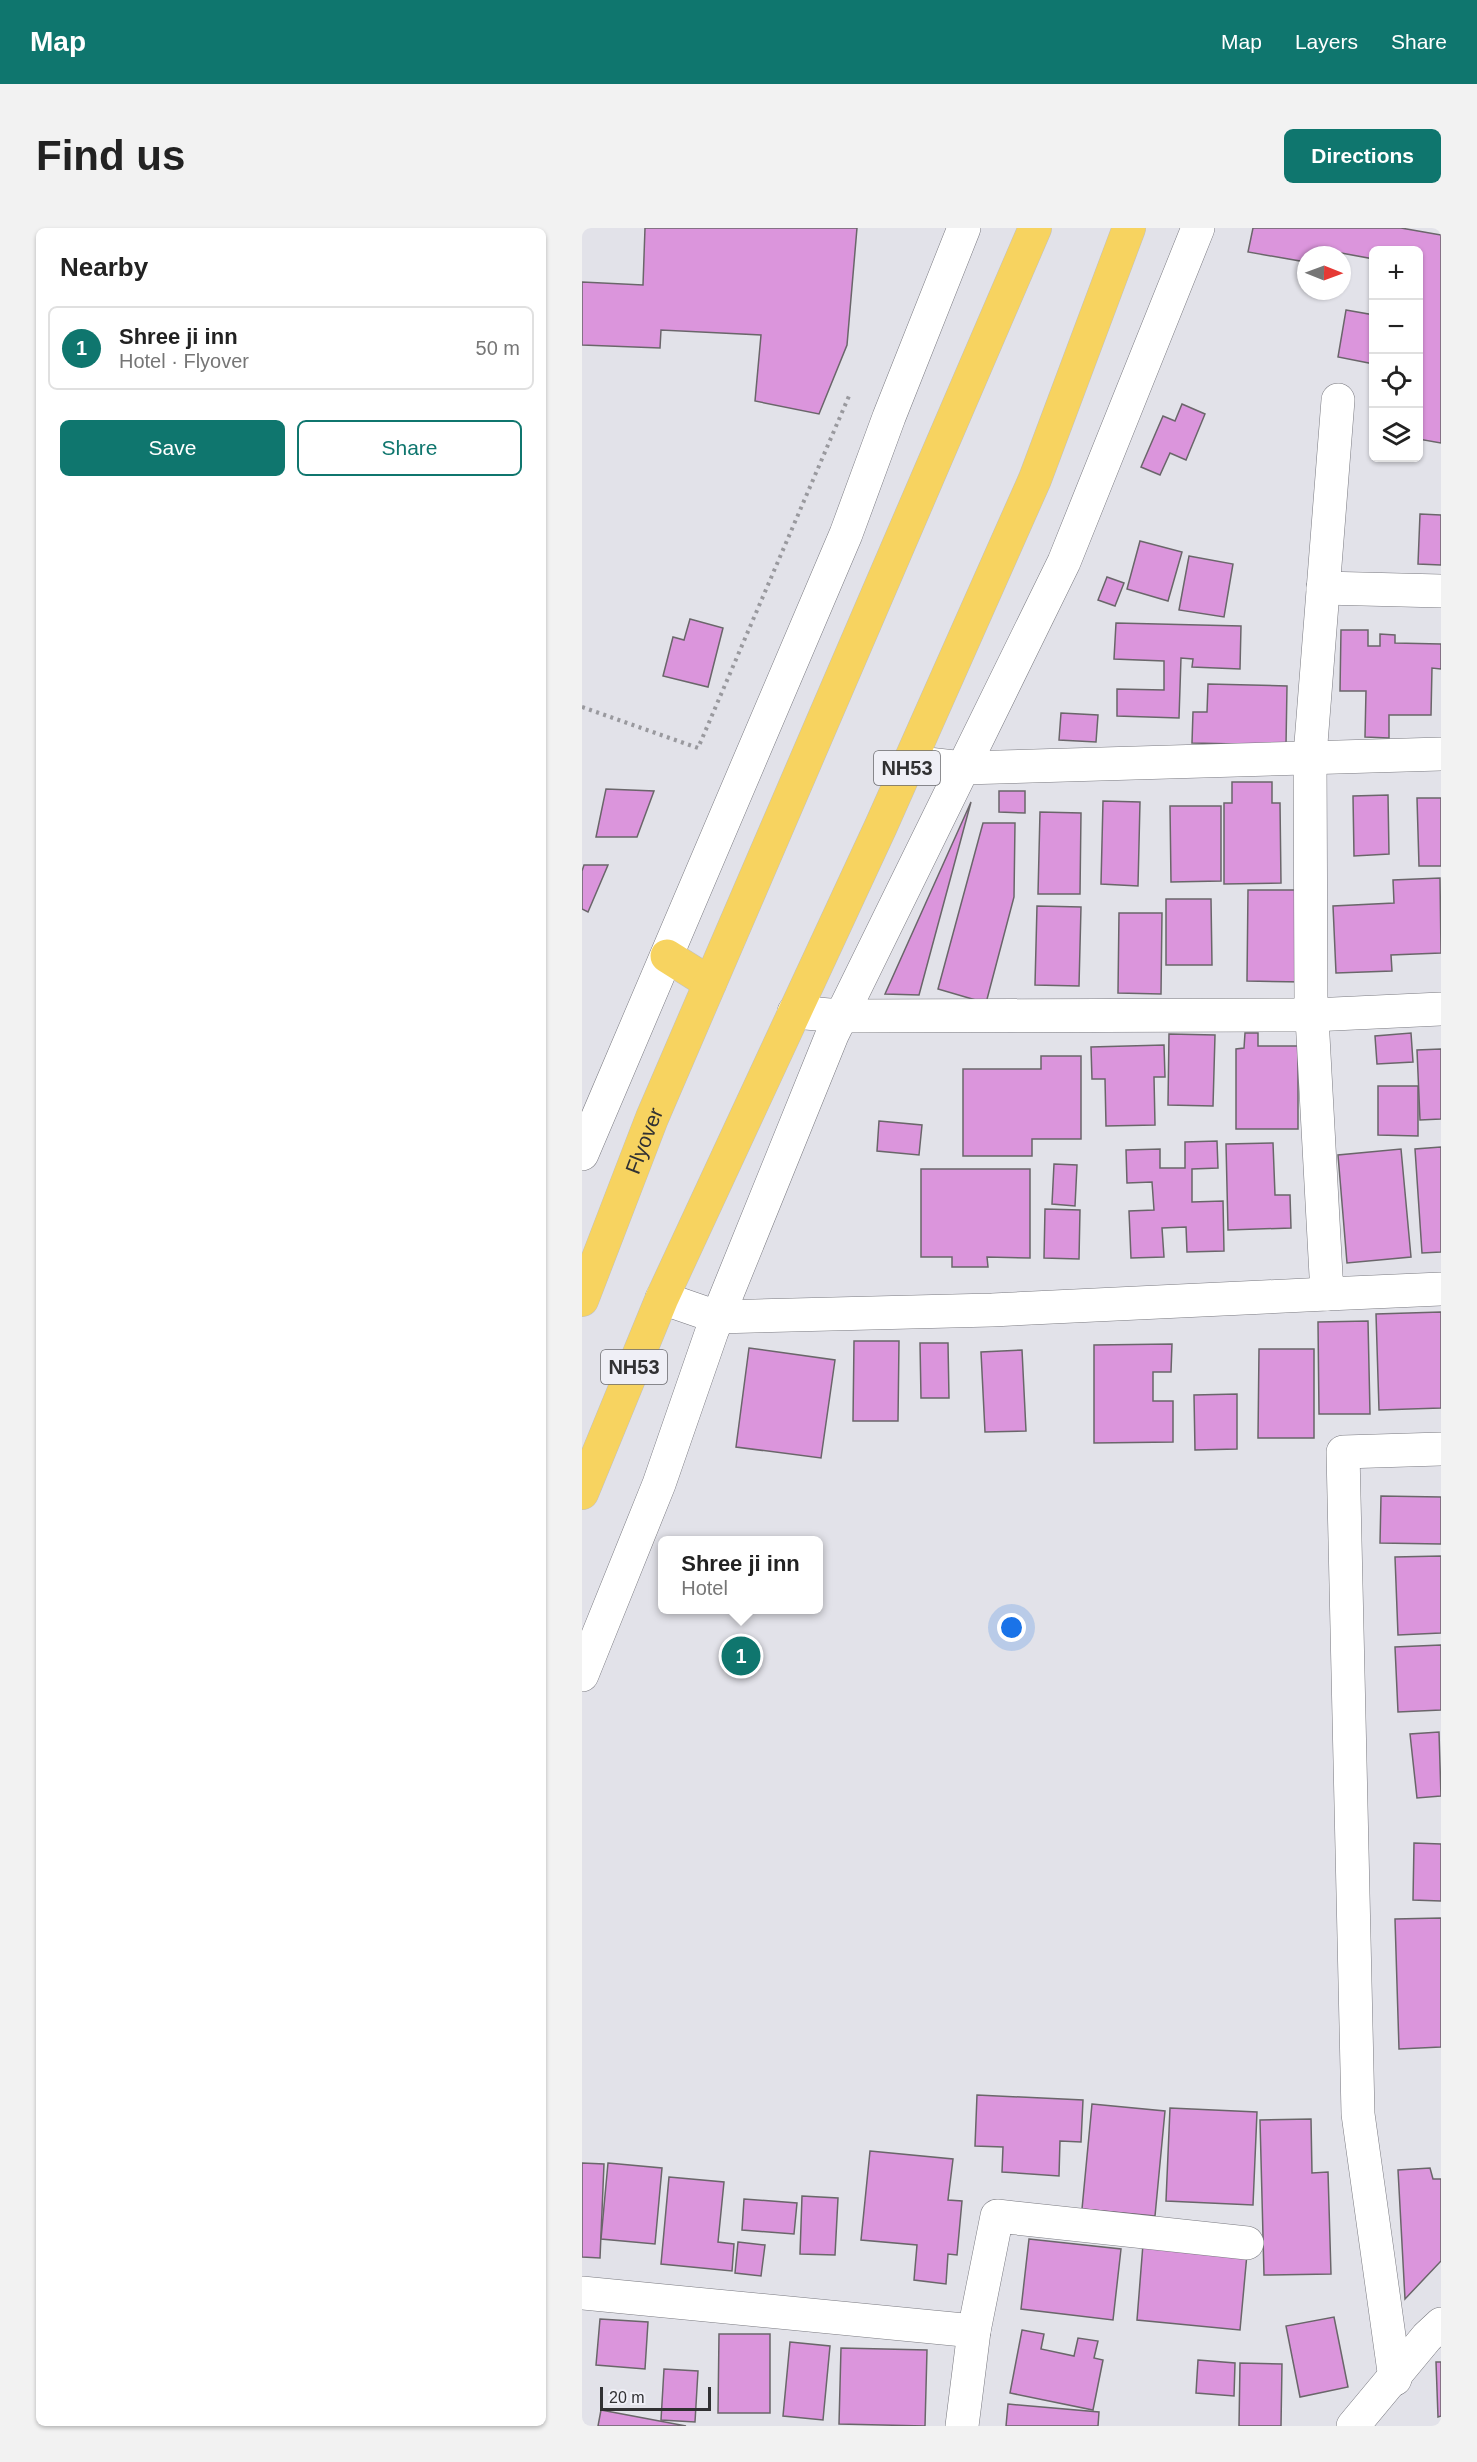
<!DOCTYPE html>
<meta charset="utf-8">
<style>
:root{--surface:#fff;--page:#f2f2f2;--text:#222;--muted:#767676;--line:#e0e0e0;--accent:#0f766e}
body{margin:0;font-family:Arial,sans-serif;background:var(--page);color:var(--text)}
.controls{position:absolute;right:18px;top:18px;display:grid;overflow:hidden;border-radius:9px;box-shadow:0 2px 4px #0004}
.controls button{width:54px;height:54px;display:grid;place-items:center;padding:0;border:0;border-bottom:2px solid var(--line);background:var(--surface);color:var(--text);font:30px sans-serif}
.compass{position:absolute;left:715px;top:18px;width:54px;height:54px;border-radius:50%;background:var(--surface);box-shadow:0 2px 4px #0004;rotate:91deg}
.scale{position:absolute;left:18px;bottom:15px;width:111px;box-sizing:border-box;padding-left:6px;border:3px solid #313133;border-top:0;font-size:16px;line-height:21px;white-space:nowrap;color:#313133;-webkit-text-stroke:4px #efeff6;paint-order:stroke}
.you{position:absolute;left:430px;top:1400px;width:21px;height:21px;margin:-15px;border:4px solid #fff;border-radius:50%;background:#1a73e8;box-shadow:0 0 0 9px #1a73e833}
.badge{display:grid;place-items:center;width:39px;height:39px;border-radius:50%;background:var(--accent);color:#fff;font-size:20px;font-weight:700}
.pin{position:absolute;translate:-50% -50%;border:3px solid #fff;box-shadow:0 2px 6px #0006}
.popup{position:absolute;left:76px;top:1308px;width:165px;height:78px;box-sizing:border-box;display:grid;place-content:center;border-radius:9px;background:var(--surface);filter:drop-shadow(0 2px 4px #0005);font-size:20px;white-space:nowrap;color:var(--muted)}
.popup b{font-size:22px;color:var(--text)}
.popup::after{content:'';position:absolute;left:50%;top:100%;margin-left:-12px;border:12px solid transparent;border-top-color:var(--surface)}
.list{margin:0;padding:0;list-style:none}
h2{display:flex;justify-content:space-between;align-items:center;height:78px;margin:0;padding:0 24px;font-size:26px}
h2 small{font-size:20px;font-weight:400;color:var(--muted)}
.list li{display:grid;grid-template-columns:39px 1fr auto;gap:18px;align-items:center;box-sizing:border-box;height:84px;margin:0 12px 12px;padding:0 12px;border:2px solid var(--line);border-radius:9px}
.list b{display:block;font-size:22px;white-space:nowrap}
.list p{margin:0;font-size:20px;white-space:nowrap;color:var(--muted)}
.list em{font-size:20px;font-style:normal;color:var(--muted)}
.actions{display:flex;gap:12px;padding:18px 24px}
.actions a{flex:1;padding:14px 0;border:2px solid var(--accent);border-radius:9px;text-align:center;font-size:21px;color:var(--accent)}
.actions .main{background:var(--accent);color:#fff}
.icon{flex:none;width:33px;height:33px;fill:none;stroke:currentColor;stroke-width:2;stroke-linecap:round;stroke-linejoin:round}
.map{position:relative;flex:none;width:859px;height:2198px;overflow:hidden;border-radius:9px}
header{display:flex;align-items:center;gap:36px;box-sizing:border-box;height:84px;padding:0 30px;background:var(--accent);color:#fff}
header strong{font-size:28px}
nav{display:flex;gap:33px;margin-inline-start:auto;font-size:21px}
.intro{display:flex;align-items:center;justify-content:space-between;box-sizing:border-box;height:144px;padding:0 36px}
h1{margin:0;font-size:42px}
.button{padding:15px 27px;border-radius:9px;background:var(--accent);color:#fff;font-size:21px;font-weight:700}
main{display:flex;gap:36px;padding:0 36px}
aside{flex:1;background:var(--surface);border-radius:9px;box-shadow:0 2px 4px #0004}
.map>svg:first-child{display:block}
</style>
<header>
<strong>Map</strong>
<nav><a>Map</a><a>Layers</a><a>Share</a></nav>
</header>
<div class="intro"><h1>Find us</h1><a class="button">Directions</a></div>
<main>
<aside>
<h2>Nearby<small></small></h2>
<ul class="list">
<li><span class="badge">1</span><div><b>Shree ji inn</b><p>Hotel · Flyover</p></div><em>50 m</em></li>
</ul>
<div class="actions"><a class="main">Save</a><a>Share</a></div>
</aside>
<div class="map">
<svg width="859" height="2198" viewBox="0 0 859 2198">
<rect width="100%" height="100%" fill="#e2e2e9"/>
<g fill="#db95dc" stroke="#6a666a" stroke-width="1.5">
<path d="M63 0H275L265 117 237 186 173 173 179 107 79 102 78 120 0 117V54L61 57Z"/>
<path d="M671 0H819L859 7V215L836 211 840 175 836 174V22H792V31L748 23V27H724V34L666 24Z"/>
<path d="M764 82 792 87V136L756 129Z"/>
<path d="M600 176 623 186 604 232 588 225 578 247 559 239 581 188 593 193Z"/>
<path d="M838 286 859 287V337L836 336Z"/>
<path d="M558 313 600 324 586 373 545 361Z"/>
<path d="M607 328 651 336 642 389 597 382Z"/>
<path d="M525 349 542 355 533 378 516 372Z"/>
<path d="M108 391 141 400 126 459 81 448 91 409 102 412Z"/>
<path d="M534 395 659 398 658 441 610 439 611 431 599 430 597 490 535 488V461L582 462V433L532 431Z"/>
<path d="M759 402H786V418H798V406L813 407V415L859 416V441L850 440 849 487H807V510L783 509 784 463H758Z"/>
<path d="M626 456 705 458 704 517 610 515 611 484H625Z"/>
<path d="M479 485 516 487 514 514 477 512Z"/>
<path d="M650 554H690V575H698L699 655 642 656V575H650Z"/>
<path d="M24 561 72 563 55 609H14Z"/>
<path d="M417 563H443V585L417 584Z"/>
<path d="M806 567 807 626 772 628 771 568Z"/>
<path d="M835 570H859V638H837Z"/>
<path d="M521 573 558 574 556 658 519 656Z"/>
<path d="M389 574 337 767 303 766Z"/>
<path d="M588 578H639V653L589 654Z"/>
<path d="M458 584 499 585 498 666H456Z"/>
<path d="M401 595H433L432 669 404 775 356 761Z"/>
<path d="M2 637H26L6 684 0 681V643Z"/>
<path d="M858 650 859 725 809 727 810 743 754 745 751 678 812 675 811 652Z"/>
<path d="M666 662H723L722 754 665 753Z"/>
<path d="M584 671H629L630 737H584Z"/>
<path d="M455 678 499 679 497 758 453 757Z"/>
<path d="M537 685H580L579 766 536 765Z"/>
<path d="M663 805H676V818H716V901H654V821L662 820Z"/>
<path d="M829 805 831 834 795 836 793 808Z"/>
<path d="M587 806 633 807 631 878 586 877Z"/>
<path d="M582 817 583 849H572L573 897 524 898 523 851H510L509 819Z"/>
<path d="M859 821V891L838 892 835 822Z"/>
<path d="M459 828H499V911H450V928H381V841H459Z"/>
<path d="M796 858H836V908L796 907Z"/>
<path d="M297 893 340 897 337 927 295 923Z"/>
<path d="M635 913 636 940 610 941V974L641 973 642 1023 605 1024 604 999 580 1000 582 1029 549 1030 547 983 572 982 570 954 545 955 544 922 578 921V940H603V914Z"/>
<path d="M691 915 693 967H708L709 1000 646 1002 644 916Z"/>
<path d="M859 919V1024L840 1025 833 921Z"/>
<path d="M819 921 829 1029 765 1035 756 927Z"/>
<path d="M472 936 495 937 493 978 470 976Z"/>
<path d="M339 941H448V1030L405 1029 406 1039H370V1029H339Z"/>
<path d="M463 981 498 982 497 1031 462 1030Z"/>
<path d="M859 1084V1180L797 1182 794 1086Z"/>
<path d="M786 1093 788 1186H737L736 1094Z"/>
<path d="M272 1113H317L316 1193H271Z"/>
<path d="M338 1115H366L367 1170H339Z"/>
<path d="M590 1116 589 1144H571V1173H591V1214L512 1215V1117Z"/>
<path d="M167 1120 253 1132 239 1230 154 1219Z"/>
<path d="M677 1121H732V1210H676Z"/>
<path d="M440 1122 444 1203 403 1204 399 1124Z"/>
<path d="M655 1166V1221L613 1222 612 1167Z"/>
<path d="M799 1268 859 1269V1316L798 1315Z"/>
<path d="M859 1328V1405L816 1407 813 1329Z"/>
<path d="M859 1417V1482L816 1484 813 1419Z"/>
<path d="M857 1504 859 1568 835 1570 828 1506Z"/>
<path d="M832 1615 859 1616V1673L831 1672Z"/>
<path d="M859 1690V1819L817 1821 813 1691Z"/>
<path d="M395 1867 501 1872 499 1914 478 1913 477 1948 420 1944 421 1919 393 1918Z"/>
<path d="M510 1876 583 1883 573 1988 500 1981Z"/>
<path d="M588 1880 675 1884 671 1977 584 1973Z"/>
<path d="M729 1891 730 1945 746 1944 749 2046 682 2047 678 1892Z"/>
<path d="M288 1923 371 1931 366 1972 380 1973 375 2027 366 2026 364 2056 332 2052 335 2017 279 2012Z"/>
<path d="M0 1935 22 1936 18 2030 0 2029Z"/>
<path d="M26 1935 80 1940 73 2016 19 2011Z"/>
<path d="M848 1940 851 1951H859V2033L823 2071 816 1942Z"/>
<path d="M87 1949 142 1954 136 2014 152 2016 150 2043 79 2036Z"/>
<path d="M220 1968 256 1970 253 2027 218 2026Z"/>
<path d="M162 1971 215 1975 212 2006 160 2002Z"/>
<path d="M447 2011 539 2021 531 2092 439 2081Z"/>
<path d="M156 2014 183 2017 179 2048 153 2045Z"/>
<path d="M561 2016 665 2026 658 2102 555 2092Z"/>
<path d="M752 2089 766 2159 718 2169 704 2098Z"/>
<path d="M18 2091 66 2094 63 2141 14 2137Z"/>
<path d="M440 2102 462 2106 459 2121 492 2128 496 2110 516 2113 512 2130 521 2132 511 2182 428 2165Z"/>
<path d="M137 2106H188V2185H136Z"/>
<path d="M208 2114 248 2118 241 2192 201 2188Z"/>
<path d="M259 2120 345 2122 343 2198 257 2196Z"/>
<path d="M616 2132 653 2135 652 2168 614 2165Z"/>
<path d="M854 2134H859V2188L856 2189Z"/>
<path d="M658 2135 700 2136 699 2198H657Z"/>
<path d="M82 2141 116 2143 113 2194 79 2192Z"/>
<path d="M426 2176 517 2184 516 2198H424Z"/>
<path d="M19 2182 104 2198H16Z"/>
</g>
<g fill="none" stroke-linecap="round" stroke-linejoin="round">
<defs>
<g id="minor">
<path d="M756 172 728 528 729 771 745 1066 859 1061"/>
<path d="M741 360 859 363"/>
<path d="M328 534 381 540 859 526"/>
<path d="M212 784 259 788 730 787 859 781"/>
<path d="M0 926 264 306 307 189 382 0"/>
<path d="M80 1070 135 1089 410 1082 745 1066"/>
<path d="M0 1447 77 1256 130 1103 250 807 482 334 616 0"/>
<path d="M0 2065 392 2103"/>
<path d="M813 2151 776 1886 761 1224 859 1221"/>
<path d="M380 2198 392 2103 415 1988 665 2015"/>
<path d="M771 2198 845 2109 859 2096"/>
</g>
<g id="highway">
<path d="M85 728 128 755"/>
<path id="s1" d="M0 1072 70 890 453 0"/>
<path d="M0 1265 80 1070 299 598 453 251 547 0"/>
</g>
</defs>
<use href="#minor" stroke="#7a7a80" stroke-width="34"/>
<use href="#highway" stroke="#c1c1c2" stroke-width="34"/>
<path stroke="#99999e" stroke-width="4" stroke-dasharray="3 4.5" stroke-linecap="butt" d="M0 479 116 520 267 168"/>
<use href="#minor" stroke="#fff" stroke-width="33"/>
<use href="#highway" stroke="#f7d360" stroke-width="33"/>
</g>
<g text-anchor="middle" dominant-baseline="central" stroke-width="5" stroke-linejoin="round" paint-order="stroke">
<g fill="#efeff6" stroke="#6a6a6e" stroke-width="1.5">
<rect x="292" y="523" width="66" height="34" rx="4.5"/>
<rect x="19" y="1122" width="66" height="34" rx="4.5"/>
</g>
<g font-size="20" font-weight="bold" fill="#313133">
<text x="325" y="540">NH53</text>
<text x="52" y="1139">NH53</text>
</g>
<g font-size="21" fill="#313133" stroke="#efeff6">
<text stroke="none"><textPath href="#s1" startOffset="171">Flyover</textPath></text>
</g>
</g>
</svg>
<div class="controls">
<button>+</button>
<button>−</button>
<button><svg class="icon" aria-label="locate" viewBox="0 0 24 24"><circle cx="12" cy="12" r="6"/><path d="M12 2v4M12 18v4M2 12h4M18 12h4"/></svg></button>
<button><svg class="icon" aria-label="layers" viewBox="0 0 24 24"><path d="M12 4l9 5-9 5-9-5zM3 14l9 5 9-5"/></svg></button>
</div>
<svg class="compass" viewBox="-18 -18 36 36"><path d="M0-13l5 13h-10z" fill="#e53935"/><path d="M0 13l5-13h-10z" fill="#767676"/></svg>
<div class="scale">20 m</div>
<div class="you"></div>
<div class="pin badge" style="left:159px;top:1428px">1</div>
<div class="popup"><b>Shree ji inn</b>Hotel</div>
</div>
</main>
